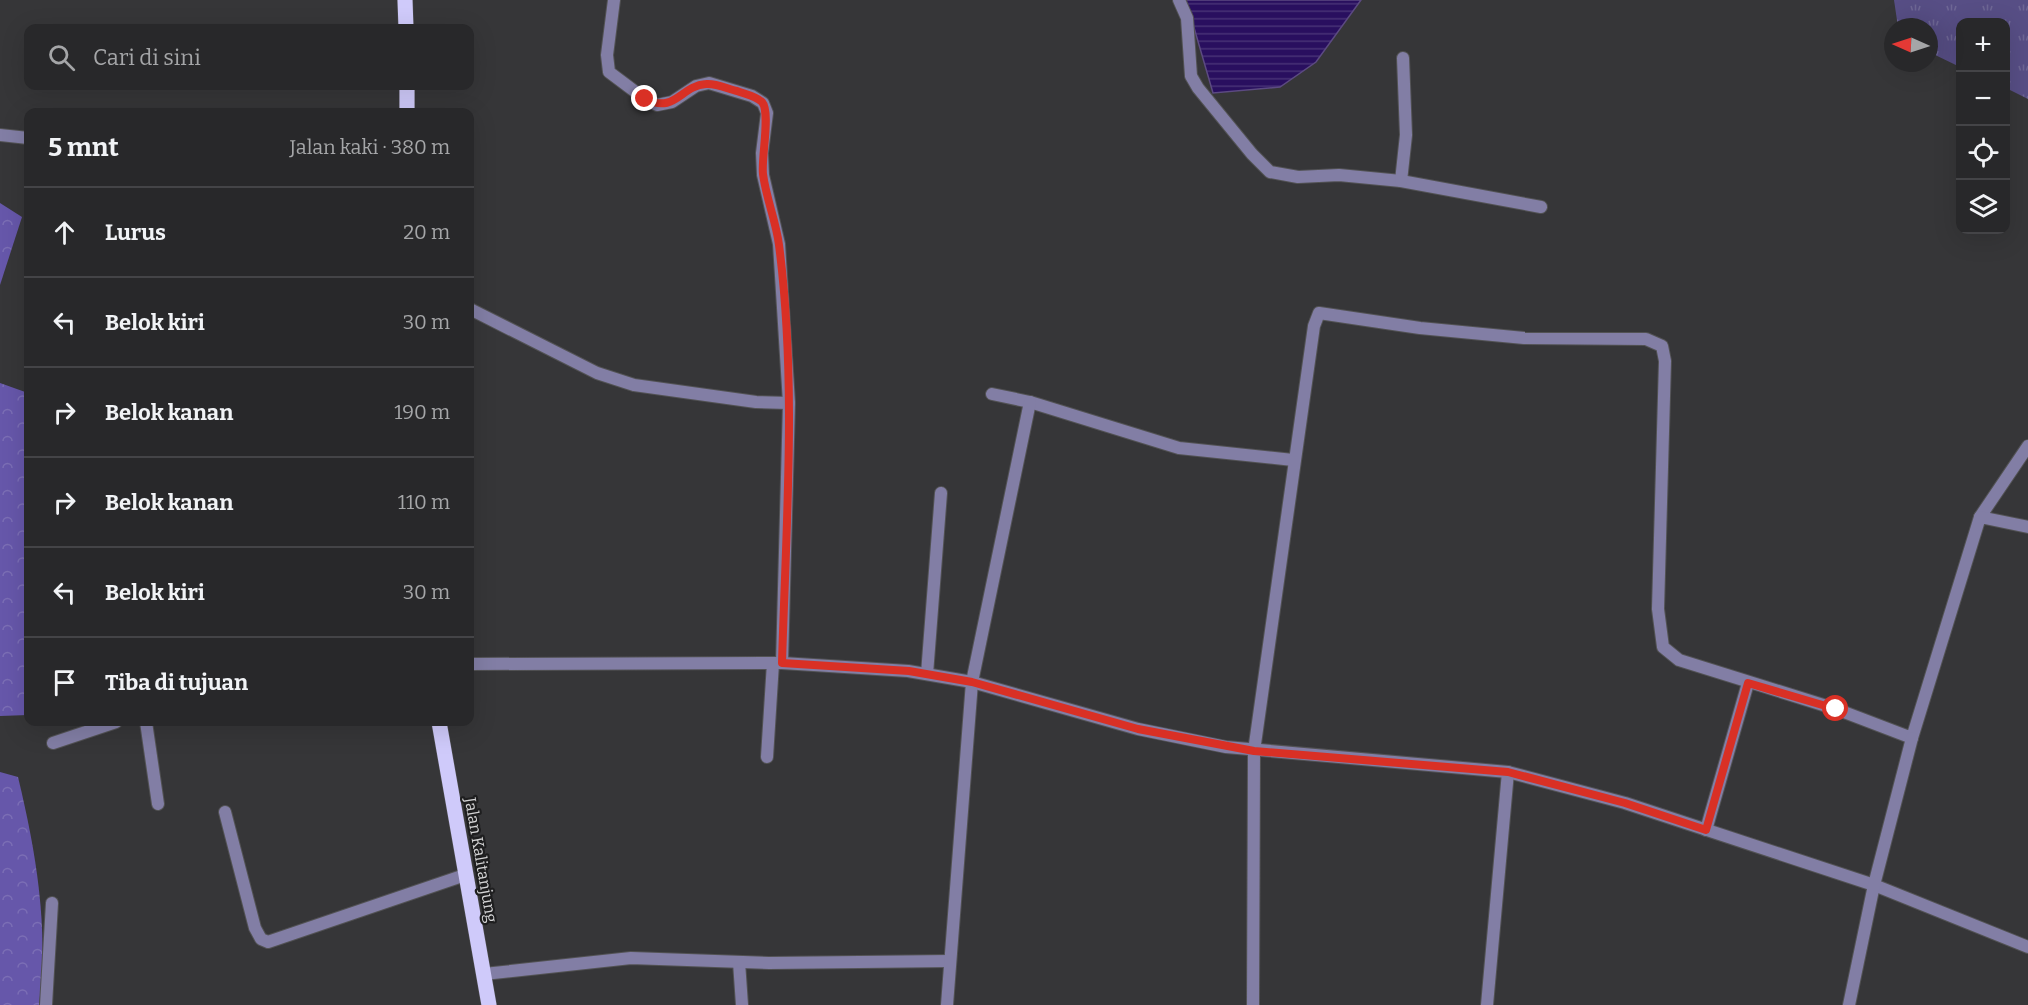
<!DOCTYPE html>
<html lang="id">
<meta charset="utf-8">
<style>
:root{--surface:#28282a;--page:#303032;--text:#f1f3f6;--muted:#a5a6a8;--line:#444447}
body{margin:0;font-family:Bitter,serif;background:var(--page);color:var(--text)}
.controls{position:absolute;right:18px;top:18px;display:grid;overflow:hidden;border-radius:12px;box-shadow:0 6px 24px #0002}
.controls button{width:54px;height:54px;display:grid;place-items:center;padding:0;border:0;border-bottom:2px solid var(--line);background:var(--surface);color:var(--text);font:30px sans-serif}
.compass{position:absolute;left:1884px;top:18px;width:54px;height:54px;border-radius:50%;background:var(--surface);box-shadow:0 6px 24px #0002;rotate:273deg}
.stop{position:absolute;width:18px;height:18px;margin:-14px;border:4px solid #d93025;border-radius:50%;background:#fff}
.stop.end{background:#d93025;border-color:#fff;box-shadow:0 2px 6px #0008}
.list{margin:0;padding:0;list-style:none}
h2{display:flex;justify-content:space-between;align-items:center;height:78px;margin:0;padding:0 24px;font-size:26px}
h2 small{font-size:20px;font-weight:400;color:var(--muted)}
.list li{display:grid;grid-template-columns:39px 1fr auto;gap:18px;align-items:center;box-sizing:border-box;height:90px;padding:0 24px;border-top:2px solid var(--line)}
.list b{display:block;font-size:22px;white-space:nowrap}
.list em{font-size:20px;font-style:normal;color:var(--muted)}
.icon{flex:none;width:33px;height:33px;fill:none;stroke:currentColor;stroke-width:2;stroke-linecap:round;stroke-linejoin:round}
.map{position:relative;flex:none;width:2028px;height:1005px;overflow:hidden}
.search{position:absolute;background:var(--surface);box-shadow:0 6px 24px #0002;left:24px;top:24px;width:450px;height:66px;display:flex;align-items:center;gap:15px;box-sizing:border-box;padding:0 21px;border-radius:12px;color:var(--muted);font-size:22px}
.panel{position:absolute;background:var(--surface);box-shadow:0 6px 24px #0002;left:24px;top:108px;width:450px;height:618px;border-radius:12px}
.map>svg:first-child{display:block}
</style>
<div class="map">
<svg width="2028" height="1005" viewBox="0 0 2028 1005">
<defs>
<pattern id="grass-tufts" width="24" height="20" patternUnits="userSpaceOnUse" patternTransform="scale(1.5)"><rect width="24" height="20" fill="#574e85"/><path d="M3 7l-1-3M5 7V3M7 7l1-3M15 17l-1-3M17 17v-4M19 17l1-3" fill="none" stroke="#6e6795"/></pattern>
<pattern id="forest-crowns" width="20" height="18" patternUnits="userSpaceOnUse" patternTransform="scale(1.5)"><rect width="20" height="18" fill="#6657aa"/><path d="M2 6a3 3 0 1 1 6 0M12 15a3 3 0 1 1 6 0" fill="none" stroke="#7b6eb5"/></pattern>
<pattern id="water-rules" width="6" height="5" patternUnits="userSpaceOnUse" patternTransform="scale(1.5)"><rect width="6" height="5" fill="#290f5f"/><path d="M0 2.5h6" fill="none" stroke="#473175"/></pattern>
</defs>
<rect width="100%" height="100%" fill="#363638"/>
<path fill="url(#grass-tufts)" d="M1894 0H2028V99L2006 88V22H1960V67L1929 52V27H1898Z"/>
<g fill="url(#forest-crowns)">
<path d="M0 203 22 217 0 285Z"/>
<path d="M0 383 28 393V715L0 716Z"/>
<path d="M0 772 18 777C36 852 49 928 39 1005H0Z"/>
</g>
<path fill="url(#water-rules)" stroke="#5c4a82" stroke-width="1.5" d="M1186 0H1361L1316 62 1280 87 1213 93Z"/>
<g fill="none" stroke-linecap="round" stroke-linejoin="round">
<defs>
<g id="service">
<path d="M927 674 941 493"/>
<path d="M767 757 773 663"/>
<path d="M739 962 742 1005"/>
<path d="M484 974 631 958 769 963 950 961"/>
</g>
<g id="minor">
<path d="M614 0 607 55 609 72 645 99 657 105 672 102 696 86 709 83 752 96 763 103 767 113 762 153 763 175 779 244 789 403 782 663"/>
<path d="M1179 0 1187 18 1191 76 1198 88 1252 154 1270 172 1298 177 1339 175 1401 181 1541 207"/>
<path d="M0 135 28 138"/>
<path d="M1401 181 1406 135 1403 58"/>
<path d="M470 309 597 373 634 385 756 402 789 403"/>
<path d="M992 394 1030 402 1179 448 1293 460"/>
<path d="M1980 517 2028 446"/>
<path d="M470 664 782 663 908 671 972 682 1138 729 1226 747 1508 772 1625 803 1874 885 2028 947"/>
<path d="M146 722 158 804"/>
<path d="M53 743 116 722"/>
<path d="M225 812 255 928 261 939 268 942 465 875"/>
<path d="M1706 830 1748 683"/>
<path d="M46 1005 52 903"/>
<path d="M947 1005 972 682 1030 402"/>
<path d="M1253 1005 1254 751 1314 326 1319 313 1420 328 1524 338 1646 339 1662 346 1665 361 1658 609 1663 647 1679 660 1836 709 1912 738 1980 517 2028 527"/>
<path d="M1487 1005 1508 772"/>
<path d="M1849 1005 1874 885 1912 738"/>
</g>
<g id="primary">
<path d="M405 0 406 28"/>
<path d="M407 86V112"/>
<path d="M439 722 489 1005"/>
</g>
</defs>
<use href="#service" stroke="#525254" stroke-width="14"/>
<use href="#minor" stroke="#525254" stroke-width="14"/>
<use href="#primary" stroke="#525254" stroke-width="16"/>
<use href="#service" stroke="#827ea5" stroke-width="12"/>
<use href="#minor" stroke="#827ea5" stroke-width="12"/>
<use href="#primary" stroke="#cfcafa" stroke-width="15"/>
</g>
<g fill="none" stroke-linecap="round" stroke-linejoin="round">
<path stroke="#d93025" stroke-width="8" d="M645 99C676 114 680 86 706 84 716 83 728 89 737 91 745 94 756 96 762 102 771 112 761 158 763 174 766 198 776 221 779 245 797 383 786 525 782 663L909 671 972 682 1138 729 1254 751 1508 772 1625 803 1706 830 1748 683 1836 709"/>
</g>
<g text-anchor="middle" dominant-baseline="central" stroke-width="4.5" stroke-linejoin="round" paint-order="stroke">
<g font-size="16" fill="#d4d4d5" stroke="#1e1e1f">
<text transform="translate(481 860) rotate(80)">Jalan Kalitanjung</text>
</g>
</g>
</svg>
<div class="controls">
<button>+</button>
<button>−</button>
<button><svg class="icon" aria-label="locate" viewBox="0 0 24 24"><circle cx="12" cy="12" r="6"/><path d="M12 2v4M12 18v4M2 12h4M18 12h4"/></svg></button>
<button><svg class="icon" aria-label="layers" viewBox="0 0 24 24"><path d="M12 4l9 5-9 5-9-5zM3 14l9 5 9-5"/></svg></button>
</div>
<svg class="compass" viewBox="-18 -18 36 36"><path d="M0-13l5 13h-10z" fill="#e53935"/><path d="M0 13l5-13h-10z" fill="#a5a6a8"/></svg>
<div class="stop" style="left:1836px;top:709px"></div>
<div class="stop end" style="left:645px;top:99px"></div>
<div class="search"><svg class="icon" aria-label="search" viewBox="0 0 24 24"><circle cx="10" cy="10" r="6"/><path d="M15 15l6 6"/></svg>Cari di sini</div>
<section class="panel">
<h2>5 mnt<small>Jalan kaki · 380 m</small></h2>
<ul class="list">
<li><svg class="icon" aria-label="ahead" viewBox="0 0 24 24"><path d="M12 20V5M6 11l6-6 6 6"/></svg><div><b>Lurus</b></div><em>20 m</em></li>
<li><svg class="icon" aria-label="left" viewBox="0 0 24 24"><path d="M17 20v-9H6M10 6l-5 5 5 5"/></svg><div><b>Belok kiri</b></div><em>30 m</em></li>
<li><svg class="icon" aria-label="right" viewBox="0 0 24 24"><path d="M7 20v-9h11M14 6l5 5-5 5"/></svg><div><b>Belok kanan</b></div><em>190 m</em></li>
<li><svg class="icon" aria-label="right" viewBox="0 0 24 24"><path d="M7 20v-9h11M14 6l5 5-5 5"/></svg><div><b>Belok kanan</b></div><em>110 m</em></li>
<li><svg class="icon" aria-label="left" viewBox="0 0 24 24"><path d="M17 20v-9H6M10 6l-5 5 5 5"/></svg><div><b>Belok kiri</b></div><em>30 m</em></li>
<li><svg class="icon" aria-label="arrive" viewBox="0 0 24 24"><path d="M6 21V4h12l-3 4 3 4H6"/></svg><div><b>Tiba di tujuan</b></div></li>
</ul>
</section>
</div>
